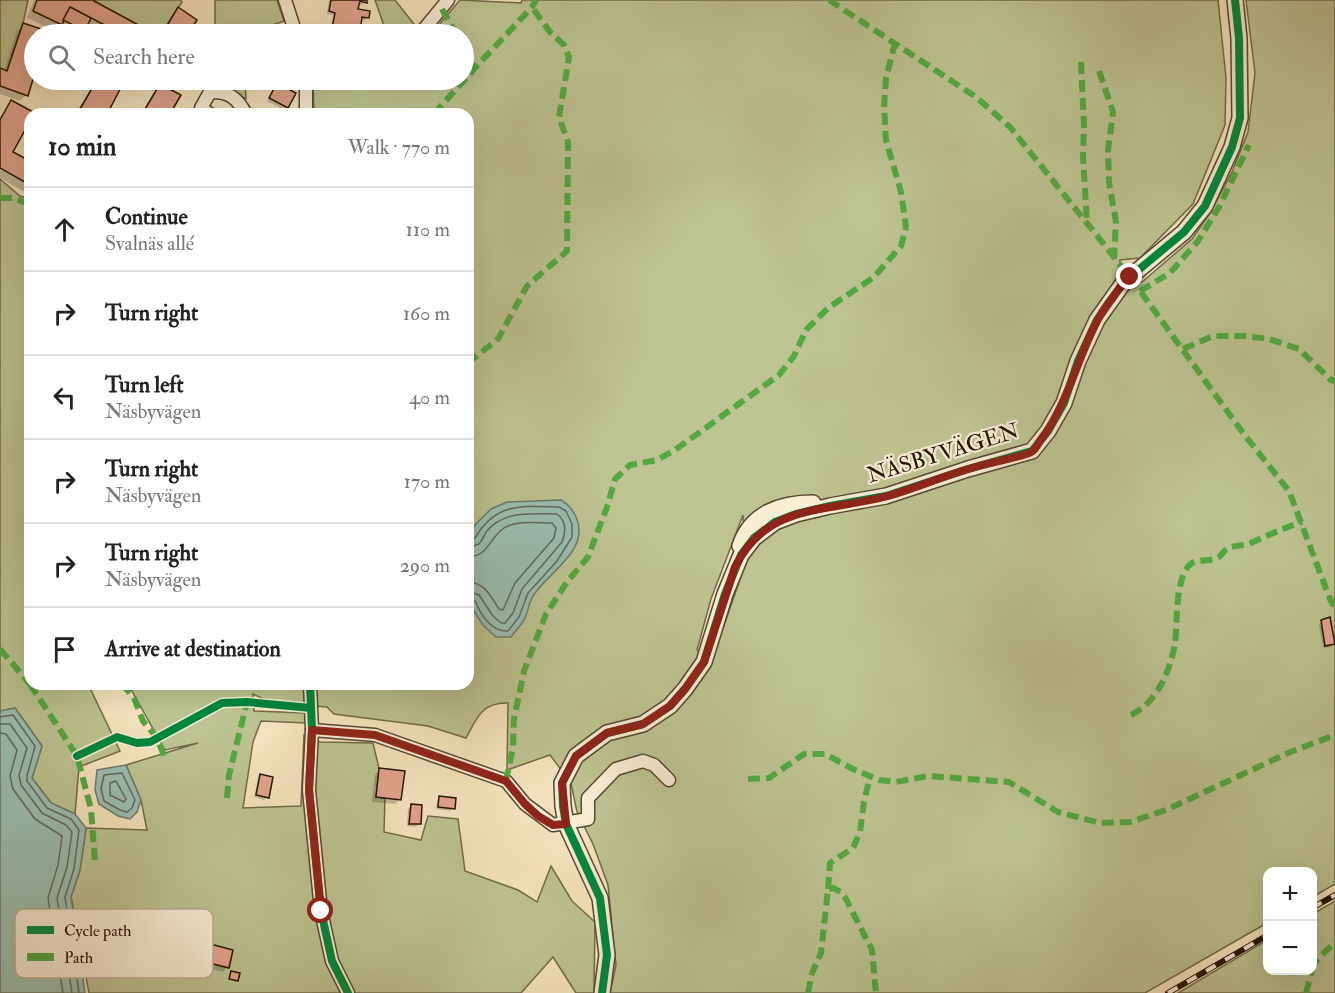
<!DOCTYPE html>
<meta charset="utf-8">
<style>
:root{--surface:#fff;--page:#f2f2f2;--text:#222;--muted:#767676;--line:#e0e0e0}
body{margin:0;font-family:"IM FELL Double Pica",serif;background:var(--page);color:var(--text)}
.controls{position:absolute;right:18px;bottom:18px;display:grid;overflow:hidden;border-radius:12px;box-shadow:0 6px 24px #0002}
.controls button{width:54px;height:54px;display:grid;place-items:center;padding:0;border:0;border-bottom:2px solid var(--line);background:var(--surface);color:var(--text);font:30px sans-serif}
.stop{position:absolute;width:18px;height:18px;margin:-14px;border:4px solid #8f2418;border-radius:50%;background:#fff}
.stop.end{background:#8f2418;border-color:#fff;box-shadow:0 2px 6px #0008}
.list{margin:0;padding:0;list-style:none}
h2{display:flex;justify-content:space-between;align-items:center;height:78px;margin:0;padding:0 24px;font-size:26px}
h2 small{font-size:20px;font-weight:400;color:var(--muted)}
.list li{display:grid;grid-template-columns:39px 1fr auto;gap:18px;align-items:center;box-sizing:border-box;height:84px;padding:0 24px;border-top:2px solid var(--line)}
.list b{display:block;font-size:22px;white-space:nowrap}
.list p{margin:0;font-size:20px;white-space:nowrap;color:var(--muted)}
.list em{font-size:20px;font-style:normal;color:var(--muted)}
.icon{flex:none;width:33px;height:33px;fill:none;stroke:currentColor;stroke-width:2;stroke-linecap:round;stroke-linejoin:round}
.map{position:relative;flex:none;width:1335px;height:993px;overflow:hidden}
.search{position:absolute;background:var(--surface);box-shadow:0 6px 24px #0002;left:24px;top:24px;width:450px;height:66px;display:flex;align-items:center;gap:15px;box-sizing:border-box;padding:0 21px;border-radius:33px;color:var(--muted);font-size:22px}
.panel{position:absolute;background:var(--surface);box-shadow:0 6px 24px #0002;left:24px;top:108px;width:450px;height:582px;border-radius:18px}
.map>svg:first-child{display:block}
</style>
<div class="map">
<svg width="1335" height="993" viewBox="0 0 1335 993">
<rect width="100%" height="100%" fill="#f5e5be"/>
<filter id="stains"><feTurbulence type="fractalNoise" baseFrequency=".00333" numOctaves="4"/><feColorMatrix values="0 0 0 0 .2 0 0 0 0 .09 0 0 0 0 .02 0 0 0 .5 -.17"/></filter>
<radialGradient id="worn" r=".72"><stop offset=".6" stop-color="#630" stop-opacity="0"/><stop offset="1" stop-color="#630" stop-opacity=".3"/></radialGradient>
<g fill="#bdc491" stroke="#716c48" stroke-width="1.5" fill-rule="evenodd">
<path d="M0 0H28L23 23 7 71 0 68Z"/>
<path d="M94 0H180L182 2 161 34H153L94 1Z"/>
<path d="M215 0H277L284 21C265 27 234 43 215 31Z"/>
<path d="M375 0H395L417 28 405 34H383V23Z"/>
<path d="M460 0 521 3 522 0H1218L1226 78 1225 125 1193 204 1140 258 1120 260V275L1142 282 1192 239 1210 213 1232 172 1248 132 1255 73 1246 0H1335V884L1313 897 1312 872H1268L1267 923 1145 993H610L616 965 608 885 593 844 577 812 571 783 550 755 507 770 508 703C482 702 477 718 466 738L428 726 334 714 327 707 270 702 253 694 254 711 307 713 306 723 261 721 253 742 243 808 301 806 304 735 320 742 373 743 379 768 376 797 385 798 384 832 421 840 428 816 458 819 465 871 518 890 537 902 551 866 572 901 595 922 594 993H576L553 957 521 993H89L71 897 80 870 86 828 147 830 141 800 126 765 198 743 165 750 128 684H468V114H314L313 80H464V34H431ZM743 515 745 565 712 660 697 650 711 599Z"/>
<path d="M213 80H245L246 99Z"/>
<path d="M0 179 20 196 30 199V684H88L120 751 79 767 75 814 51 803 32 778 42 746 15 708 0 711Z"/>
<path d="M1335 901V993H1178L1267 940 1268 970H1312L1313 914Z"/>
</g>
<g fill="#9cbfb4" stroke="#6c7b6c" stroke-width="1.5">
<path d="M561 500C569 505 572 509 576 517 591 550 548 572 533 596 529 603 528 611 525 618 522 625 515 631 511 637H496L483 625 472 608 468 592V539L475 525 491 509 507 502Z"/>
<path d="M15 708 42 746 32 778 51 803 75 814 86 828 80 870 71 897 85 993H0V711Z"/>
<path d="M126 765 141 800 137 812 130 819 118 816 99 804 95 790 97 770Z"/>
</g>
<g fill="#0003">
<path d="M34 0H93L92 2 152 34H103L86 25 81 33 61 23 54 30 27 18Z"/>
<path d="M329 0H366L362 5 358 4 356 11 368 17 365 20H360L359 26 374 28 372 34H336L337 31H330L333 15 327 14Z"/>
<path d="M178 9 195 20 186 34H161L172 15Z"/>
<path d="M24 25 48 33 47 34H34V71L26 95 20 101 0 94V70L4 71 17 31Z"/>
<path d="M96 80H124L104 114H75Z"/>
<path d="M161 85 168 114H141L154 92Z"/>
<path d="M277 85 287 107 284 110 267 101Z"/>
<path d="M12 102 33 113 30 114V118L11 152 30 163V195L0 178V117Z"/>
<path d="M1322 622 1333 644 1330 647 1323 648 1319 625Z"/>
<path d="M380 770 400 799 395 804 372 802 375 775Z"/>
<path d="M261 776 267 797 264 800 254 797 258 779Z"/>
<path d="M440 798 453 808 450 811 436 809 437 801Z"/>
<path d="M411 806 419 824 416 827 407 826 408 809Z"/>
<path d="M199 943 227 967 223 972 191 964 194 948Z"/>
</g>
<g fill="none" stroke-linecap="round" stroke-linejoin="round">
<g stroke="#606a5a" stroke-width="1.5">
<path d="M468 540 475 538C496 502 522 506 559 507L566 511 572 524V537L557 561 528 593 519 617 508 631C491 632 481 615 475 601L468 598"/>
<path d="M468 548 479 544C482 541 484 536 486 532 503 510 532 514 557 514 566 521 566 532 562 542L522 589 513 613 505 623H501L493 616 479 595 468 591"/>
<path d="M468 557C489 556 489 538 504 528 516 520 538 523 552 523L556 528 554 538 515 583 503 610 499 609C490 596 486 583 468 582"/>
<path d="M0 717 13 715 35 746 27 776V781L47 808 71 819 79 830 74 869 65 897 79 993"/>
<path d="M0 724H10L27 748 19 775 21 785 42 813 66 825 72 832 67 867 57 898 72 993"/>
<path d="M0 733 6 734 17 750 10 776 13 789 35 819 62 836 58 865 48 898 63 993"/>
<path d="M122 773 135 800 132 808 127 812 120 810 104 801 101 789 104 775Z"/>
<path d="M116 781 126 799 124 802 110 795V783Z"/>
</g>
</g>
<g fill="#e4a58e" stroke="#251400" stroke-width="1.5">
<path d="M37 0H94V1L155 34H122L70 7 62 25 33 11Z"/>
<path d="M331 0H367V3L360 1 358 9 370 11 369 18 362 17 361 25 375 27 374 34H338L339 29 332 28 335 13 329 11Z"/>
<path d="M70 7 91 18 85 31 63 20Z"/>
<path d="M178 7 197 20 188 34H162Z"/>
<path d="M23 23 50 32 49 34H34V76L28 96 0 86V68L7 71Z"/>
<path d="M97 80H125L107 114H77Z"/>
<path d="M277 83 296 93 288 108 269 98Z"/>
<path d="M160 84 181 95 170 114H142Z"/>
<path d="M11 100 35 113 30 114V121L13 152 30 161V185L0 168V120Z"/>
<path d="M1330 617 1335 644 1325 646 1321 620Z"/>
<path d="M379 768 405 771 401 800 376 797Z"/>
<path d="M260 774 273 777 269 798 256 795Z"/>
<path d="M439 796 456 798 455 809 438 807Z"/>
<path d="M411 804 422 805 421 824H409Z"/>
<path d="M199 941 233 950 229 968 194 959Z"/>
<path d="M231 971 240 973 238 981 229 979Z"/>
</g>
<g fill="none" stroke-linecap="round" stroke-linejoin="round">
<defs>
<g id="minor">
<path d="M285 0 296 34"/>
<path d="M420 34 448 0"/>
<path d="M306 80V114"/>
<path d="M210 114 201 108 210 92C229 91 237 98 246 114"/>
<path d="M310 684 312 730 309 790 321 911 332 961 348 993"/>
<path d="M312 730 375 735 506 781 525 804 553 825 588 819V798L616 769 643 761 654 765 669 780"/>
</g>
<g id="tertiary">
<path d="M740 546C751 513 781 503 813 503"/>
<path d="M602 993 607 955 600 898 566 824 563 806 562 783 576 756 607 733 643 724 670 706 685 689 704 662 725 594 741 555 754 538 775 522 796 514 830 506 886 496 968 469 1032 451 1048 431 1064 403 1078 361 1097 320 1124 282 1184 232 1205 206 1232 147 1240 118 1239 38 1235 0"/>
</g>
</defs>
<use href="#minor" stroke="#594830" stroke-width="15"/>
<use href="#tertiary" stroke="#594830" stroke-width="18"/>
<use href="#minor" stroke="#f8eed5" stroke-width="12"/>
<use href="#tertiary" stroke="#f8eed5" stroke-width="15"/>
<defs>
<g id="rail">
<path d="M1312 908 1335 895"/>
<path d="M1168 993 1268 935"/>
</g>
</defs>
<use href="#rail" stroke="#251400" stroke-width="6"/>
<use href="#rail" stroke="#f8eed5" stroke-width="4" stroke-dasharray="11" stroke-linecap="butt"/>
<g stroke="#53a840" stroke-width="6" stroke-dasharray="12 6" stroke-linecap="butt">
<path d="M829 0 976 97 1010 127 1130 277 1243 433 1289 491 1330 599 1335 608"/>
<path d="M442 9 456 34"/>
<path d="M464 48 475 68"/>
<path d="M1081 62 1084 125 1083 156 1087 224"/>
<path d="M1099 71 1113 112 1108 150 1109 183 1116 222 1114 259"/>
<path d="M434 114 475 68 532 7 536 0"/>
<path d="M0 198H13L30 204"/>
<path d="M1140 291 1170 273 1198 241 1219 207 1249 145"/>
<path d="M1183 349 1213 336H1245L1269 339 1299 349 1331 380 1335 381"/>
<path d="M468 363 498 339 527 286 567 251 568 142 559 117 569 57 564 45 550 32 532 7"/>
<path d="M0 649 30 684"/>
<path d="M30 684 77 756 91 809 95 862"/>
<path d="M122 684 134 698 143 721 157 738 165 758"/>
<path d="M1131 715C1157 703 1171 669 1175 643 1178 624 1174 575 1192 563 1199 559 1211 562 1219 557 1222 555 1224 550 1228 548 1235 545 1244 546 1251 543 1268 535 1284 528 1302 522"/>
<path d="M748 779 769 778 804 754H825L853 769 879 780 896 782 928 776 1009 782 1058 812 1100 823 1130 822 1166 810 1288 753 1335 735"/>
<path d="M506 781 513 747 514 719 524 671 546 614 567 582 588 557 607 507 615 479 630 465 657 460 675 450 779 375 794 356 806 330 828 308 874 277 901 246 906 227 901 192 886 140 884 107 886 78 895 43"/>
<path d="M227 798 229 775 247 702"/>
<path d="M828 889 830 863 853 848 860 832 864 802 870 776"/>
<path d="M1312 969C1317 955 1327 953 1335 941"/>
<path d="M808 993 812 973 821 953 828 889 833 888 841 892 846 899 872 950 876 993"/>
<path d="M1306 993 1312 970"/>
</g>
<defs>
<g id="cycleway">
<path d="M310 684 312 730 309 790 321 911 332 961 348 993"/>
<path d="M77 756 117 737 137 743 150 742 222 703 247 702 311 708"/>
<path d="M602 993 607 955 600 898 566 824 563 806 562 783 576 756 607 733 643 724 670 706 685 689 704 662 725 594 741 555 754 538 775 522 796 514 830 506 886 496 968 469 1032 451 1048 431 1064 403 1078 361 1097 320 1124 282 1184 232 1205 206 1232 147 1240 118 1239 38 1235 0"/>
</g>
</defs>
<use href="#cycleway" stroke="#f8eed5" stroke-width="11"/>
<use href="#cycleway" stroke="#00873e" stroke-width="8"/>
</g>
<g fill="none" stroke-linecap="round" stroke-linejoin="round">
<path stroke="#8f2418" stroke-width="8" d="M321 911 309 790 312 730 375 735 506 781 525 804 538 816 553 825 566 824 562 783 576 756 607 733 643 724 670 706 685 689 704 662 735 567C767 502 829 512 888 496 919 487 948 474 979 466 991 462 1022 457 1031 452 1035 450 1038 444 1040 441 1067 406 1076 362 1096 323 1103 308 1115 295 1124 282L1130 277"/>
</g>
<g text-anchor="middle" dominant-baseline="central" stroke-width="4.5" stroke-linejoin="round" paint-order="stroke">
<g font-size="22" fill="#251400" stroke="#f8eed5">
<text transform="translate(943 453) rotate(-17)">NÄSBYVÄGEN</text>
</g>
</g>
<rect x="15" y="909" width="198" height="69" rx="9" fill="#f8eed5" stroke="#b9ad95" stroke-width="1.5"/>
<rect x="27" y="926" width="27" height="8" fill="#00873e"/>
<rect x="27" y="953" width="27" height="8" fill="#53a840"/>
<g font-size="16" fill="#251400">
<text x="64" y="936">Cycle path</text>
<text x="64" y="963">Path</text>
</g>
<rect width="100%" height="100%" filter="url(#stains)"/>
<rect width="100%" height="100%" fill="url(#worn)"/>
</svg>
<div class="controls">
<button>+</button>
<button>−</button>
</div>
<div class="stop" style="left:321px;top:911px"></div>
<div class="stop end" style="left:1130px;top:277px"></div>
<div class="search"><svg class="icon" aria-label="search" viewBox="0 0 24 24"><circle cx="10" cy="10" r="6"/><path d="M15 15l6 6"/></svg>Search here</div>
<section class="panel">
<h2>10 min<small>Walk · 770 m</small></h2>
<ul class="list">
<li><svg class="icon" aria-label="ahead" viewBox="0 0 24 24"><path d="M12 20V5M6 11l6-6 6 6"/></svg><div><b>Continue</b><p>Svalnäs allé</p></div><em>110 m</em></li>
<li><svg class="icon" aria-label="right" viewBox="0 0 24 24"><path d="M7 20v-9h11M14 6l5 5-5 5"/></svg><div><b>Turn right</b></div><em>160 m</em></li>
<li><svg class="icon" aria-label="left" viewBox="0 0 24 24"><path d="M17 20v-9H6M10 6l-5 5 5 5"/></svg><div><b>Turn left</b><p>Näsbyvägen</p></div><em>40 m</em></li>
<li><svg class="icon" aria-label="right" viewBox="0 0 24 24"><path d="M7 20v-9h11M14 6l5 5-5 5"/></svg><div><b>Turn right</b><p>Näsbyvägen</p></div><em>170 m</em></li>
<li><svg class="icon" aria-label="right" viewBox="0 0 24 24"><path d="M7 20v-9h11M14 6l5 5-5 5"/></svg><div><b>Turn right</b><p>Näsbyvägen</p></div><em>290 m</em></li>
<li><svg class="icon" aria-label="arrive" viewBox="0 0 24 24"><path d="M6 21V4h12l-3 4 3 4H6"/></svg><div><b>Arrive at destination</b></div></li>
</ul>
</section>
</div>
